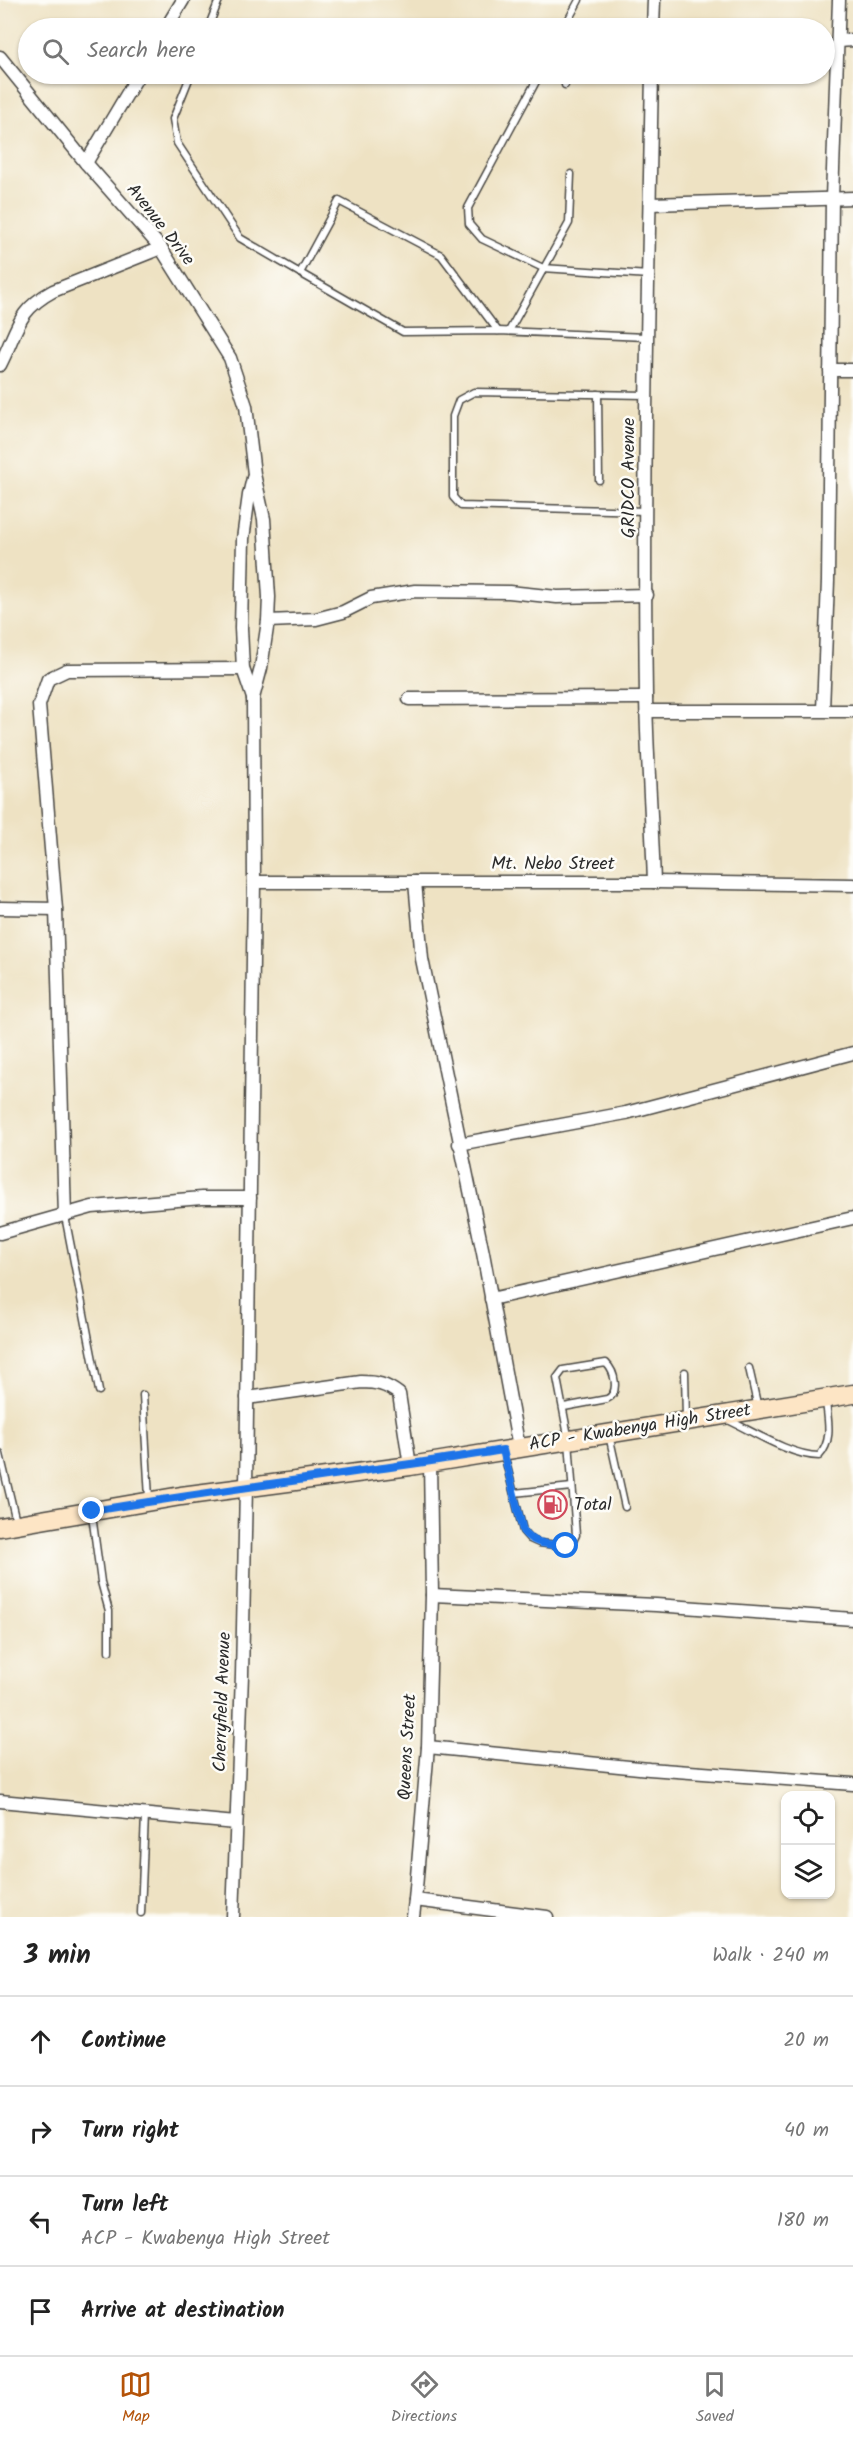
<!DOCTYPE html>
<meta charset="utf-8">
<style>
:root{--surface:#fff;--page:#f2f2f2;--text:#222;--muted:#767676;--line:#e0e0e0;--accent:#b45309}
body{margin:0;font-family:Kalam,sans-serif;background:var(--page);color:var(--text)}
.controls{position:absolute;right:18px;bottom:18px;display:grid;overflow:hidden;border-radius:12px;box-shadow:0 2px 4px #0004}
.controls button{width:54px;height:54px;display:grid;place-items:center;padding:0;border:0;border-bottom:2px solid var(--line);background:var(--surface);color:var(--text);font:30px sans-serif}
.stop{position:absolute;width:18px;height:18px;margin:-14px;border:4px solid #1a73e8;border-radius:50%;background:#fff}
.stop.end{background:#1a73e8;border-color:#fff;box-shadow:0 2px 6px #0008}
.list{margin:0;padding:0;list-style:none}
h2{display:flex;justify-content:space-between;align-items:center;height:78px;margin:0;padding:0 24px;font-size:26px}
h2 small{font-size:20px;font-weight:400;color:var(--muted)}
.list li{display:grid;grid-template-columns:39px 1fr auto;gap:18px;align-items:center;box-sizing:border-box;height:90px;padding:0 24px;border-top:2px solid var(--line)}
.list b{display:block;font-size:22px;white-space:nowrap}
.list p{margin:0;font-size:20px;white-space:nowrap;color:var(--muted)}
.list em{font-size:20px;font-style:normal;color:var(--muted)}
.icon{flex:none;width:33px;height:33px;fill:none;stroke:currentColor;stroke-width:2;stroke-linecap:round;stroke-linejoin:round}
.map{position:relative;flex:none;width:853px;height:1917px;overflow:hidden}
.search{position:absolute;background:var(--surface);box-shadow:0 2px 4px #0004;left:18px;right:18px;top:18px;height:66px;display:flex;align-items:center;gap:15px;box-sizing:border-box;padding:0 21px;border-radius:33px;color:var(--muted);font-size:22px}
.sheet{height:438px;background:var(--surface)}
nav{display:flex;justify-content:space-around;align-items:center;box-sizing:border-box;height:84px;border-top:2px solid var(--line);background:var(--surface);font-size:16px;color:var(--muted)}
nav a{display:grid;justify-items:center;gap:3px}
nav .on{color:var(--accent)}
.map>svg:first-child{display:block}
</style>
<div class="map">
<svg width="853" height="1917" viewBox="0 0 853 1917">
<rect width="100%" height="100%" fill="#fdfcf7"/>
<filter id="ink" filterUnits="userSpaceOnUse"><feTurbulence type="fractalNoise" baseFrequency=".0167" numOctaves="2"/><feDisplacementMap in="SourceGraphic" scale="12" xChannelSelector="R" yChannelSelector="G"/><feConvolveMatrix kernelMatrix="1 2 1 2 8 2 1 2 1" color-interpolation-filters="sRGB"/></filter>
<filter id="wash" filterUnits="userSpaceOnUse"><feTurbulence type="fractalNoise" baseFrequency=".008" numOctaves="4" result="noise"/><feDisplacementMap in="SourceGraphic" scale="24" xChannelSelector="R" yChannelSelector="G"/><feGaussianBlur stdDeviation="1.35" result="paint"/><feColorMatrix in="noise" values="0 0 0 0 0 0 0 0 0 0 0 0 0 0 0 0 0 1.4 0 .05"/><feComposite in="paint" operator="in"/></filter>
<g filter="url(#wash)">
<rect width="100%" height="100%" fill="#eee2c3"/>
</g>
<g filter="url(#ink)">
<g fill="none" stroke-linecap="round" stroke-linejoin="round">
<defs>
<g id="service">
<path d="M208 28 219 0"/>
<path d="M564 28 579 0"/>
<path d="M191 74 173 119 177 143 240 238 300 273 403 332 498 331 646 337"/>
<path d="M540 74 468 208 469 224 482 239 543 268 649 275"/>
<path d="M564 74 565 85"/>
<path d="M300 273 339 201 441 255 498 331"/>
<path d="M509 331 569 223 571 174"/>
<path d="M598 394 599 480"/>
<path d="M646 511 461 506 453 497V416L459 400 474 392 646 395"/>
<path d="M65 1216 99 1391"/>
<path d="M749 1368 758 1408"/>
<path d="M685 1372 686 1419"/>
<path d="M143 1395 149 1498"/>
<path d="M726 1419C752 1431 791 1456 819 1456 833 1441 828 1421 826 1402"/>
<path d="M609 1435 625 1507"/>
<path d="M0 1454 16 1521"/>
<path d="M504 1454 523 1531 530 1539 539 1543 566 1546 572 1543 576 1535 569 1441 557 1378 563 1370 606 1363C615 1372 620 1393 607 1399L564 1407"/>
<path d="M514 1493 572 1487"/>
<path d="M92 1515 101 1582 109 1611V1651"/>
<path d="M141 1913 145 1815"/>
</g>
<g id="minor">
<path d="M166 28 183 0"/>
<path d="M653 28 654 0"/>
<path d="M839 41 853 40"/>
<path d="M0 57 86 163 161 248 230 358 246 406 254 474 264 519 269 597 268 621 261 668 253 698 254 882 246 1487 242 1675 233 1917"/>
<path d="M652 74C648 281 643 488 646 696 647 758 652 820 654 882"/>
<path d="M86 163 139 74"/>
<path d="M650 204 853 198"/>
<path d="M0 365C18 330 16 311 53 291L161 248"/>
<path d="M830 370H853"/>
<path d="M268 621 316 619 343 612 371 598 415 591 509 592 557 597 647 595"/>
<path d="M253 698 243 669 241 628 243 539 249 495 253 478"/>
<path d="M409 699 646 698"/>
<path d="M823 710 828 581 832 198 839 0"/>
<path d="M647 711H853"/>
<path d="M254 882H654L853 885"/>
<path d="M415 882 422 959 483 1253 519 1448"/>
<path d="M0 908 56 909"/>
<path d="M459 1144 626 1113 853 1053"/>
<path d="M65 1216 56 909 39 705 48 679 67 670 243 669"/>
<path d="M0 1233 92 1207 202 1198H250"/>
<path d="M491 1299 853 1218"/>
<path d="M247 1398 361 1382C376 1382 386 1384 399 1394L410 1466"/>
<path d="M430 1462 432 1595 428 1747 415 1900 547 1917"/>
<path d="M432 1595 656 1605 853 1619"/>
<path d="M428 1747 649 1769 853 1784"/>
<path d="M0 1801 236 1823"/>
<path d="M413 1917 415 1900"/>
</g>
<path id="secondary" d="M0 1527 181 1496 410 1466 853 1394"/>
</defs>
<use href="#service" stroke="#484642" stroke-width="9"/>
<use href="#minor" stroke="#484642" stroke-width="15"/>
<use href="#secondary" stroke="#484642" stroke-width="21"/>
<use href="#service" stroke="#fff" stroke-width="6"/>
<use href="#minor" stroke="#fff" stroke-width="12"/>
<use href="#secondary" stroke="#fde5c5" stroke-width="18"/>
</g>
</g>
<g fill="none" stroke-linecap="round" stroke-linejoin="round" filter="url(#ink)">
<path stroke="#1a73e8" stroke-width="8" d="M92 1511C228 1488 366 1472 503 1450L523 1531C534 1545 549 1544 566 1546"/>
</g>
<defs>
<symbol id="fuel-ring" viewBox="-11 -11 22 22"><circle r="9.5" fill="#fdfcf7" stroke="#d1495b" stroke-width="1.5"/><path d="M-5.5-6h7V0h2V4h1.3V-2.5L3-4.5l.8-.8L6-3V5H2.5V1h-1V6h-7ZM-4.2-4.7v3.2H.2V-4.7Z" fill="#d1495b"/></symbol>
</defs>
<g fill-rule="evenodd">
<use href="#fuel-ring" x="536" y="1488" width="33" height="33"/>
</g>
<g text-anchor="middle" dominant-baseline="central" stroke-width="5" stroke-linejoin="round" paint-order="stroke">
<g font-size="18" fill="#2b2b2b" stroke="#fdfcf7">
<text transform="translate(160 225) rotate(52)">Avenue Drive</text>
<text transform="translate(629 478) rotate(-90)">GRIDCO Avenue</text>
<text x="553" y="864">Mt. Nebo Street</text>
<text transform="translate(640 1428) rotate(-9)">ACP - Kwabenya High Street</text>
<text transform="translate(223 1702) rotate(-88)">Cherryfield Avenue</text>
<text transform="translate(408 1747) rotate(-87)">Queens Street</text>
</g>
<g font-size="18" fill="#2b2b2b" stroke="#fdfcf7" text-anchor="start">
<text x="574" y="1505">Total</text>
</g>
</g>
</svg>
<div class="controls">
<button><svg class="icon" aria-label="locate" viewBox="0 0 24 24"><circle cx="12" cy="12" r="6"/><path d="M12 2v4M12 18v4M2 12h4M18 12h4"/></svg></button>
<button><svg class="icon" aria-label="layers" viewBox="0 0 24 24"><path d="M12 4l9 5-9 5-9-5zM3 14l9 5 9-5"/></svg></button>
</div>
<div class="stop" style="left:566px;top:1546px"></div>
<div class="stop end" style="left:92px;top:1511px"></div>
<div class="search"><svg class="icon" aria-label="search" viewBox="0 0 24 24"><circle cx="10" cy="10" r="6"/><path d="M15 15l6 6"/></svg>Search here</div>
</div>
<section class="sheet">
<h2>3 min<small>Walk · 240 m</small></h2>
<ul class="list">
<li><svg class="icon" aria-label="ahead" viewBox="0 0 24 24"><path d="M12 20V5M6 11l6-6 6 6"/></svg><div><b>Continue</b></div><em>20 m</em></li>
<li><svg class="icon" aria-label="right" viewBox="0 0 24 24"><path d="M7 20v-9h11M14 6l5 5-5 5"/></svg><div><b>Turn right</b></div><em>40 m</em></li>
<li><svg class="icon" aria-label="left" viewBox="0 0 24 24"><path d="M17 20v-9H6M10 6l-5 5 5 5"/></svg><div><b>Turn left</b><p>ACP - Kwabenya High Street</p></div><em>180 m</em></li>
<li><svg class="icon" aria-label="arrive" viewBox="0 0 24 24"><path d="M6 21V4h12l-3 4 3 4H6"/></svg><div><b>Arrive at destination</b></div></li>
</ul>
</section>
<nav>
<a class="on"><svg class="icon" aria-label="map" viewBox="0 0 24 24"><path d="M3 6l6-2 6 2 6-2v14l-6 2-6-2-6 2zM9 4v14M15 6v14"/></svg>Map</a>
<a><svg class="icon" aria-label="directions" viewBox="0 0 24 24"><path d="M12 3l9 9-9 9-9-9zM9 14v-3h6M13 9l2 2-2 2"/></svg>Directions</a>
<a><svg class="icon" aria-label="saved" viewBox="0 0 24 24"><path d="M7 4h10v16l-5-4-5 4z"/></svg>Saved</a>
</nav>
